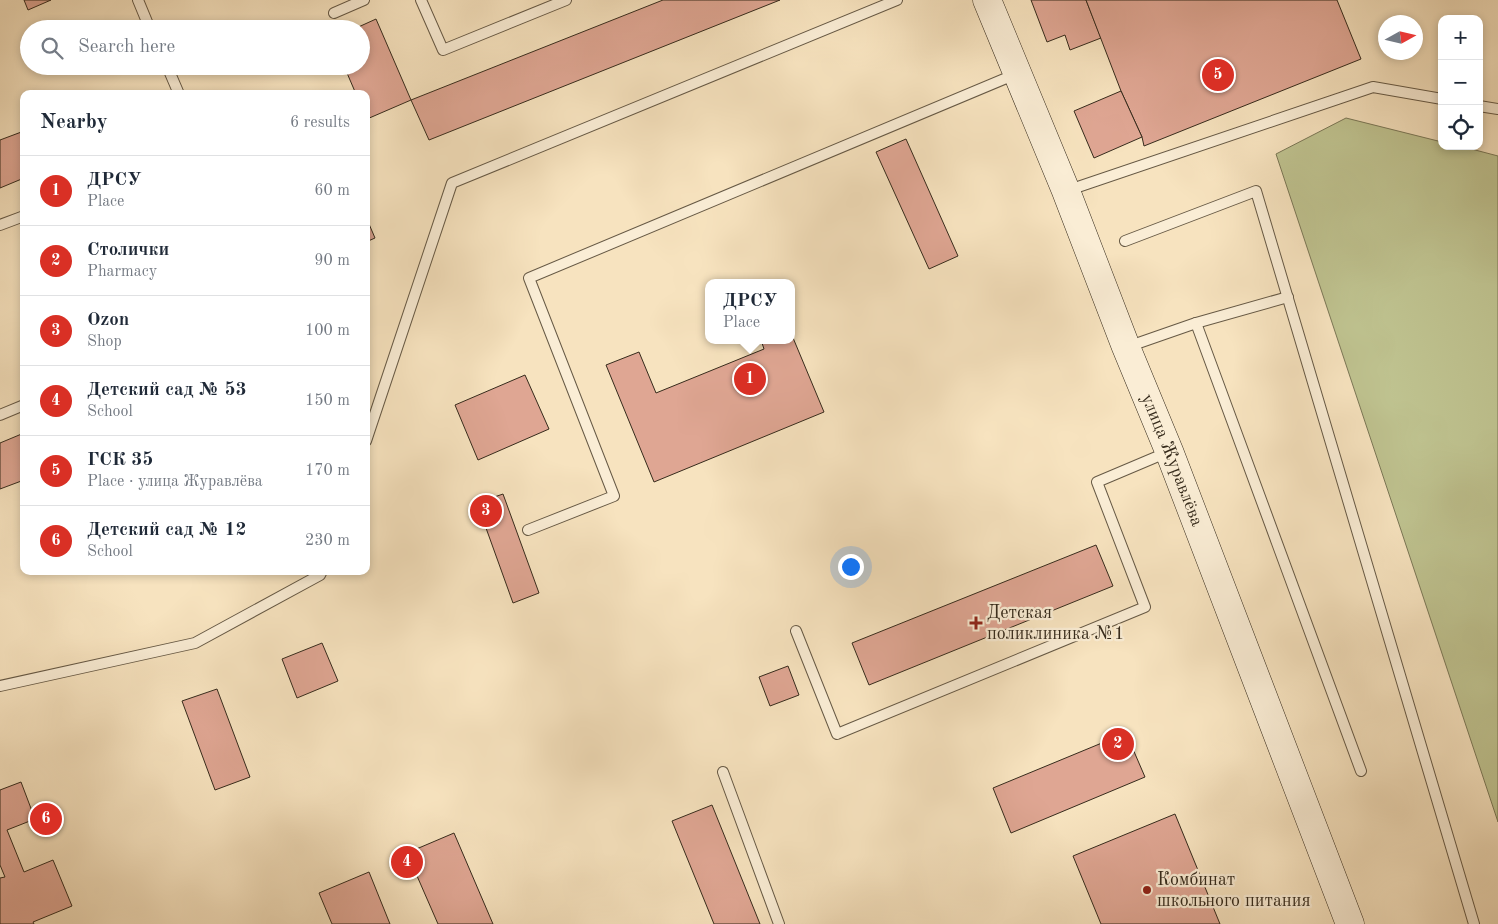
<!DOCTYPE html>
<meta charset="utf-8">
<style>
:root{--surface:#fff;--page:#f6f6f7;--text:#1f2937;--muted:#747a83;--line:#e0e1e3;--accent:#d93025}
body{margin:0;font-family:"Old Standard TT",serif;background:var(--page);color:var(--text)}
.controls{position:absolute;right:15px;top:15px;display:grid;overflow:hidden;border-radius:10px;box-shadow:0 2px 8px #0003}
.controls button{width:45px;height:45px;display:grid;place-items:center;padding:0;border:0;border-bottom:1px solid var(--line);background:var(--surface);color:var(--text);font:25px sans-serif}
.compass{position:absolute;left:1378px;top:15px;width:45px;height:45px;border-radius:50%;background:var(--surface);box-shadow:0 2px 8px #0003;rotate:82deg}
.you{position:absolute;left:850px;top:566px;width:18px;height:18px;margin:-12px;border:4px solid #fff;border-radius:50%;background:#1a73e8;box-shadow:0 0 0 8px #1a73e833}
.badge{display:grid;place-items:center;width:32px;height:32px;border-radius:50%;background:var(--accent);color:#fff;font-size:16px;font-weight:700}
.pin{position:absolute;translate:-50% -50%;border:2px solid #fff;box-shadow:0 1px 5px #0006}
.popup{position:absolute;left:705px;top:279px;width:90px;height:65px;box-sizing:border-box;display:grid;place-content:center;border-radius:10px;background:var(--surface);filter:drop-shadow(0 1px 4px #0005);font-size:16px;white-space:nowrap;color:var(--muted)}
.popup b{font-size:19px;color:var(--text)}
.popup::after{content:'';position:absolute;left:50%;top:100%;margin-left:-10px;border:10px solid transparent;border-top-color:var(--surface)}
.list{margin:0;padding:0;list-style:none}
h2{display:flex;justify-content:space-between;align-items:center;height:65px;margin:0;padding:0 20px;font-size:21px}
h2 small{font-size:16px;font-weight:400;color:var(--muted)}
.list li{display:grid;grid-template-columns:32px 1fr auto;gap:15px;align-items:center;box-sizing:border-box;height:70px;padding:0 20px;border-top:1px solid var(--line)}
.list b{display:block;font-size:19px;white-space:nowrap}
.list p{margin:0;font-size:16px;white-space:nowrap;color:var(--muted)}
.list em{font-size:16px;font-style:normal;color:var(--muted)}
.icon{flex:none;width:28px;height:28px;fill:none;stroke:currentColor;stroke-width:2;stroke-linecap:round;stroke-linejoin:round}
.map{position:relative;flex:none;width:1498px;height:924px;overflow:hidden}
.search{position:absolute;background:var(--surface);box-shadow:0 2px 8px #0003;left:20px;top:20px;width:350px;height:55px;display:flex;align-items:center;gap:12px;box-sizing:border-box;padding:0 18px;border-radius:28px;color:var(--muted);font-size:19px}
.panel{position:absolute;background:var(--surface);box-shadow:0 2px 8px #0003;left:20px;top:90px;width:350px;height:485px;border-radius:10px}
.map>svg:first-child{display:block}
</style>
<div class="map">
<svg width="1498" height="924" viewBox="0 0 1498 924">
<rect width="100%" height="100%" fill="#f7e3bf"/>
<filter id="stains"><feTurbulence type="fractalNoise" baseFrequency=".004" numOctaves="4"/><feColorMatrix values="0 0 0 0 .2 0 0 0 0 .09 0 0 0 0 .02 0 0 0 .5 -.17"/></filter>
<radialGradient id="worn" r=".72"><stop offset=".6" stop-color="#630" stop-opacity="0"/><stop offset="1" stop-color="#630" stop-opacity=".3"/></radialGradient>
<path fill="#bfc390" stroke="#7a7756" d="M1346 118 1442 142V146H1460L1498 156V822L1276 154Z"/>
<g fill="#dfa693" stroke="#362b1c">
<path d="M24 0H51L28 10Z"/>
<path d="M663 0H780L429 140 411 100Z"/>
<path d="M1031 0H1086L1101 38 1070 50 1065 35 1047 42Z"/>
<path d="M1086 0H1337L1361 59 1144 146 1142 137 1121 91Z"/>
<path d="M376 19 411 100 367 119 366 117V94H356L344 66H361V29H354Z"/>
<path d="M1121 91 1142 137 1094 158 1074 111Z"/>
<path d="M24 131V178L0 188V140Z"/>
<path d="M906 139 958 256 929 269 876 152Z"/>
<path d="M366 217 375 238 366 242Z"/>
<path d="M791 333 824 412 654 482 606 365 639 352 656 393 764 349 761 340H791Z"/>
<path d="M525 375 549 429 478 460 455 405Z"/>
<path d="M24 433V480L0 489V443Z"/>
<path d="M503 494 539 593 513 603 477 503Z"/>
<path d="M1096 545 1113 586 869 685 852 643Z"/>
<path d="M322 643 338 681 297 698 282 659Z"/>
<path d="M788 666 799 695 770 706 759 677Z"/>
<path d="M217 689 250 777 215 790 182 701Z"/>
<path d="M1126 733 1145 777 1011 833 993 788Z"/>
<path d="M21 782 35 819 7 830 24 872 53 860 72 906 33 922 34 924H0V878L5 877 0 865V790Z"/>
<path d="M712 805 760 924H714L672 821Z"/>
<path d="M1175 814 1220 924H1101L1073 856Z"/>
<path d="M454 833 493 924H438L407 853Z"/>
<path d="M369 872 390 924H332L319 893Z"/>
</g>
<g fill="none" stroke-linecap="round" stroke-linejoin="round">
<defs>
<g id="lane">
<path d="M138 0 150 29"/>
<path d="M421 0 443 50 566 0"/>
<path d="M334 13 364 0"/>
<path d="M167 66 179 94"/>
<path d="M1479 106 1498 109"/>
<path d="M1066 191 1373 87 1442 99"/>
<path d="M0 225 24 216"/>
<path d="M1125 241 1256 191 1474 924"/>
<path d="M1196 323 1361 771"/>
<path d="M1127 347 1196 323 1288 297"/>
<path d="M0 415 24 405"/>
<path d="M366 441 452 183 897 0"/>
<path d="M528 530 614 496 529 278 1016 74"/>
<path d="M796 631 837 734 1145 607 1097 482 1168 452"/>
<path d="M0 686 195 643 320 575 322 571"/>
<path d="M723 772 779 924"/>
</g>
<g id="secondary">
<path id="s1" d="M987 0 1066 191 1126 347 1169 451 1350 924"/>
</g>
</defs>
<use href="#lane" stroke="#665945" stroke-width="12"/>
<use href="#secondary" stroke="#362b1c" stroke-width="29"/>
<use href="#lane" stroke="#faedd5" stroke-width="10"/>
<use href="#secondary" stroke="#faedd5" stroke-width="28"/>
</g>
<g fill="#8f2418" stroke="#faedd5" stroke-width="2">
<path d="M973.5 615.5h5v5h5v5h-5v5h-5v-5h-5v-5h5z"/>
<circle cx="1147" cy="890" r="5"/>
</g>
<g text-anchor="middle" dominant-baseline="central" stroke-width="4.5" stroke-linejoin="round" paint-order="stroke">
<g font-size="18" fill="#362b1c" stroke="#faedd5">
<text stroke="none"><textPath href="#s1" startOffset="496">улица Журавлёва</textPath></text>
</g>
<g font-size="18" fill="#362b1c" stroke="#faedd5" text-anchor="start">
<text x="987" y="613">Детская<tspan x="987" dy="21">поликлиника №1</tspan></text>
<text x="1157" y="880">Комбинат<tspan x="1157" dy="21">школьного питания</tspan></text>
</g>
</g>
<rect width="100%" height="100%" filter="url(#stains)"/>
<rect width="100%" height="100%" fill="url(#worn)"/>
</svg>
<div class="controls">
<button>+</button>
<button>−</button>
<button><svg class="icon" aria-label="locate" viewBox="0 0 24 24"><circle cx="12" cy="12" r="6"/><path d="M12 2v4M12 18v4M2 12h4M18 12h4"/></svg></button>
</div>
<svg class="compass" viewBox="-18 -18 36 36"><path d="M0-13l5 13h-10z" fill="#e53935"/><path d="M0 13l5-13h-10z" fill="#747a83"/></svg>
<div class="you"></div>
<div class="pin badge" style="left:750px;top:379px">1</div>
<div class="popup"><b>ДРСУ</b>Place</div>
<div class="pin badge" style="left:1118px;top:744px">2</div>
<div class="pin badge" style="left:486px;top:511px">3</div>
<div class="pin badge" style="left:407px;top:862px">4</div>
<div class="pin badge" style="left:1218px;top:75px">5</div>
<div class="pin badge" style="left:46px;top:819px">6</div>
<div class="search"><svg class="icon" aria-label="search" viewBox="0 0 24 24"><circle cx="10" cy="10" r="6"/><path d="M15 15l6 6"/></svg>Search here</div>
<section class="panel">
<h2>Nearby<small>6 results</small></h2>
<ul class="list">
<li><span class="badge">1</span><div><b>ДРСУ</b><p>Place</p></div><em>60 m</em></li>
<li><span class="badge">2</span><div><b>Столички</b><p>Pharmacy</p></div><em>90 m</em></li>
<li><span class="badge">3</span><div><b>Ozon</b><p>Shop</p></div><em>100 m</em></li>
<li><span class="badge">4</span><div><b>Детский сад № 53</b><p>School</p></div><em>150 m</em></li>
<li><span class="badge">5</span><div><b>ГСК 35</b><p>Place · улица Журавлёва</p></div><em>170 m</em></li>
<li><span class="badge">6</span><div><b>Детский сад № 12</b><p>School</p></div><em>230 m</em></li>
</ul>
</section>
</div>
